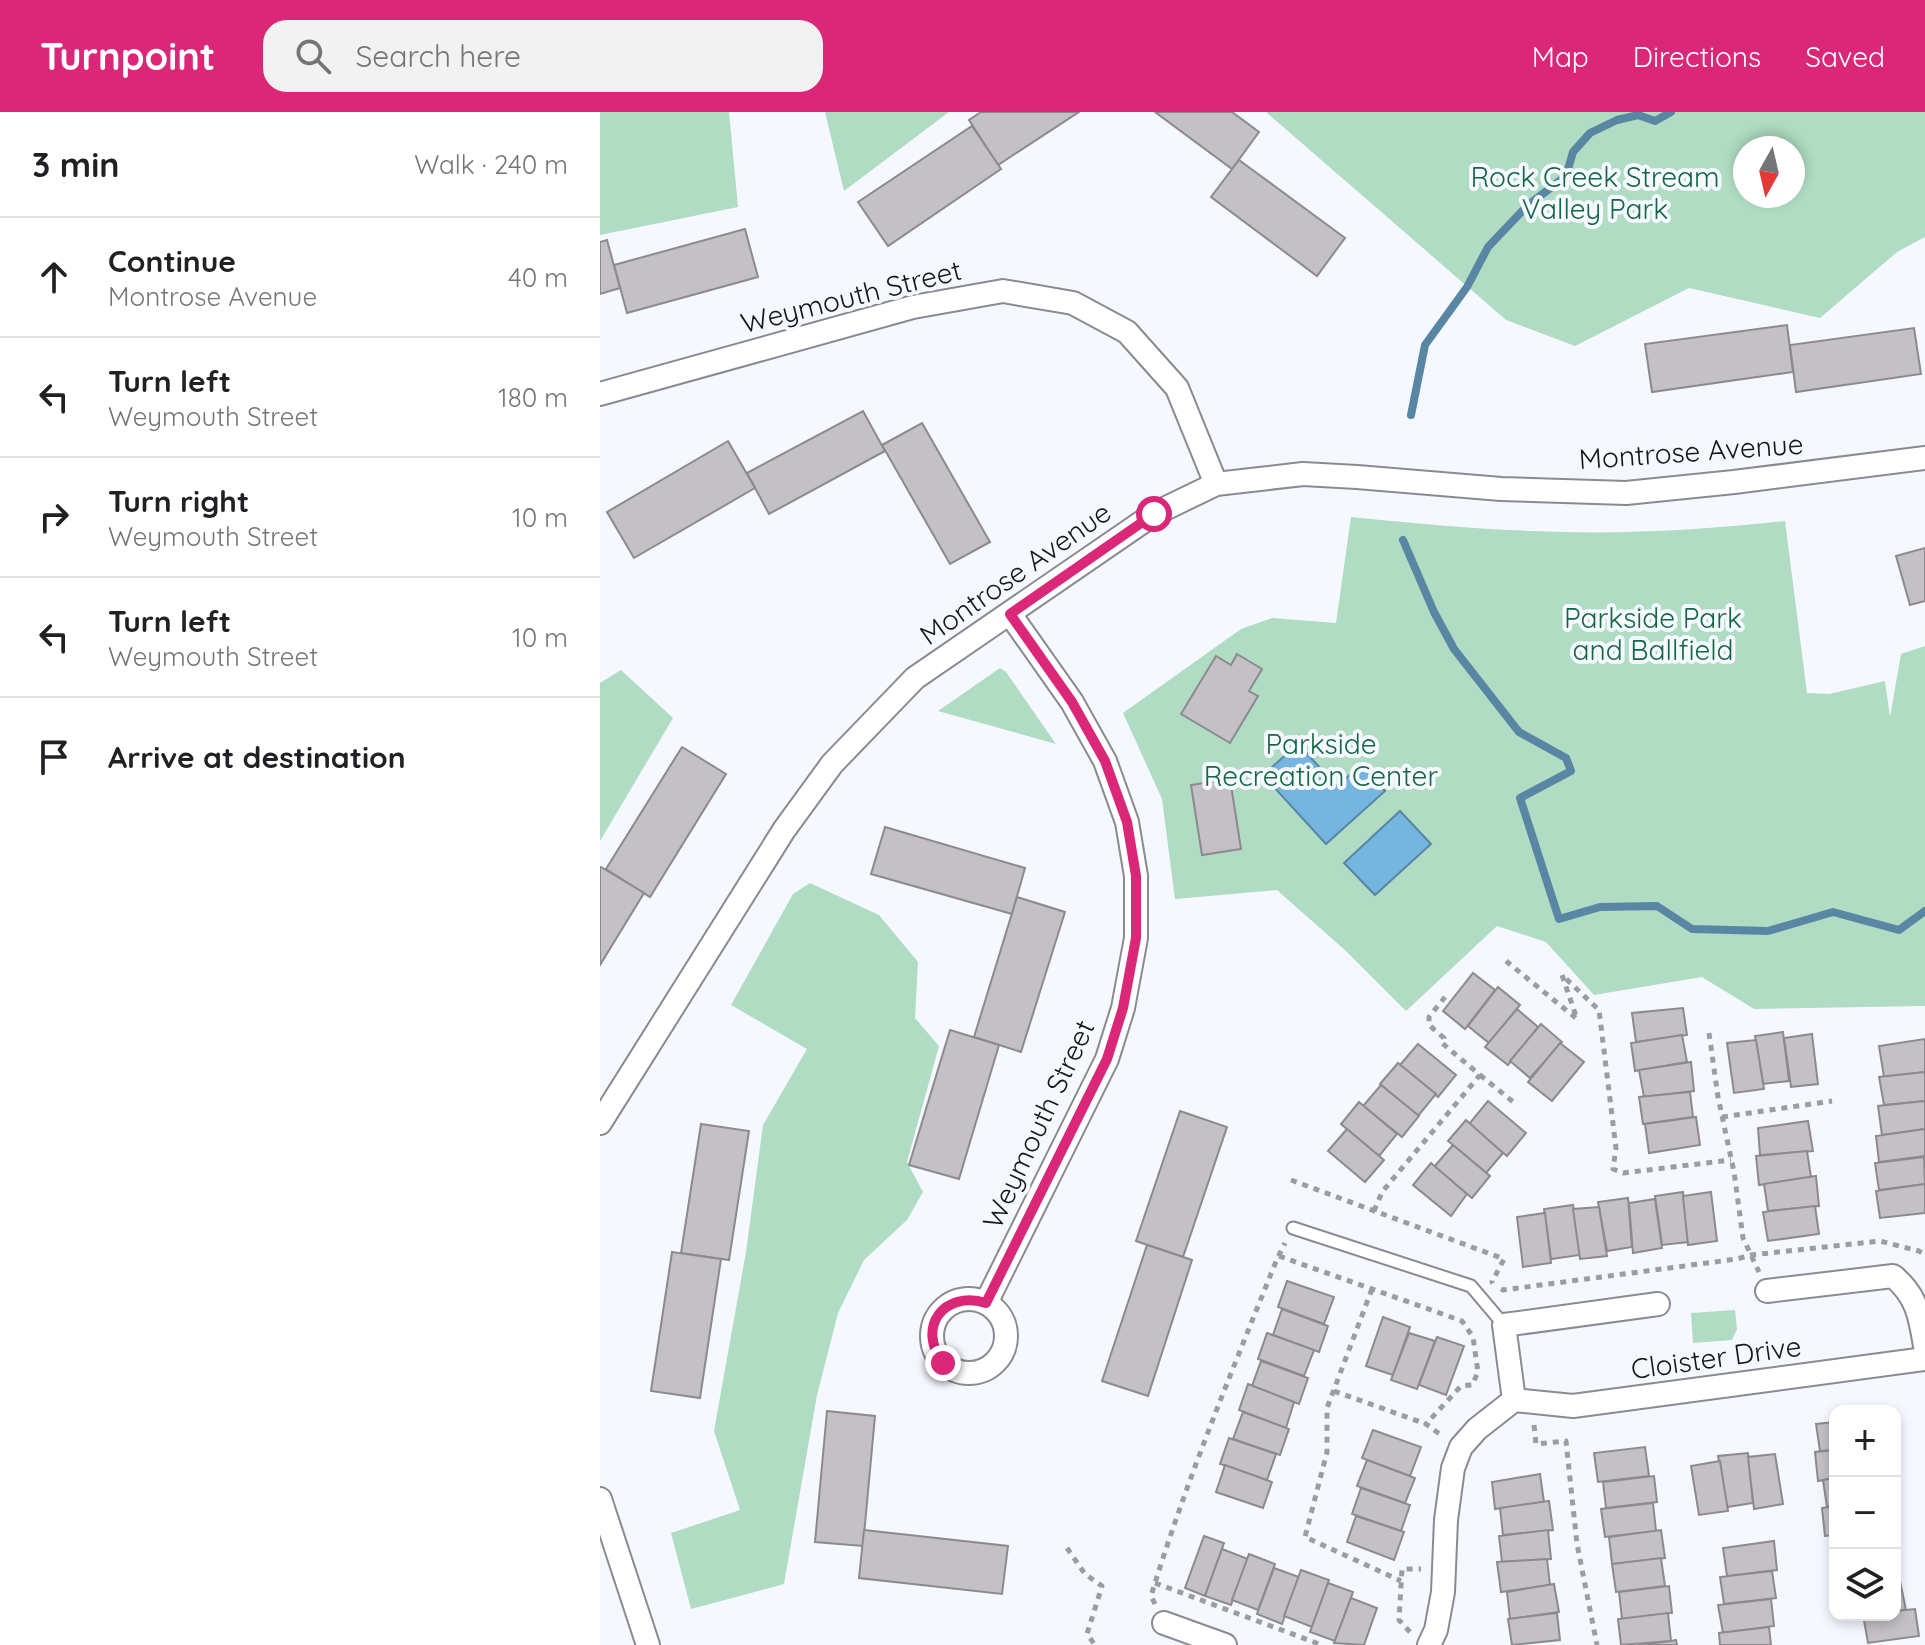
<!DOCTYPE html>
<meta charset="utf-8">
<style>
:root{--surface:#fff;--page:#f2f2f2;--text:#202124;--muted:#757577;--line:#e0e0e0;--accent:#db2777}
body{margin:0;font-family:Quicksand,sans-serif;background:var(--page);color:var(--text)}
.controls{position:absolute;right:24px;bottom:24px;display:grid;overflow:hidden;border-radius:16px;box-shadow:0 4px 12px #0003}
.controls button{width:72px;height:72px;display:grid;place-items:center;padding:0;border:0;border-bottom:2px solid var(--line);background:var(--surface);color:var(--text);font:40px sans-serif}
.compass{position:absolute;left:1133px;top:24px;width:72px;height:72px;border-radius:50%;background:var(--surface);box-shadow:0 4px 12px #0003;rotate:188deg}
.stop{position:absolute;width:24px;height:24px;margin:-18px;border:6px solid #db2777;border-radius:50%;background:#fff}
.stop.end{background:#db2777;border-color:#fff;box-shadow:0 2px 8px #0008}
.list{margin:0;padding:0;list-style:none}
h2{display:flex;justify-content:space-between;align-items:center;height:104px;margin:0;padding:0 32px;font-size:34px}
h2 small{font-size:26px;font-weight:400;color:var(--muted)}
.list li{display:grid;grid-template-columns:52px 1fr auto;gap:24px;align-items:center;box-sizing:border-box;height:120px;padding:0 32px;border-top:2px solid var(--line)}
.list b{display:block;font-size:30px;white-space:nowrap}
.list p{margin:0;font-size:26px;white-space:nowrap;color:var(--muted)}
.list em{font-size:26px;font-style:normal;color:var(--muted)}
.icon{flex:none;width:44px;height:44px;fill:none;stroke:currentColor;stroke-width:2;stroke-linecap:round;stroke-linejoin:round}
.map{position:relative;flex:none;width:1325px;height:1533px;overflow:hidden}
header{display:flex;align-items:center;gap:48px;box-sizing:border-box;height:112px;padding:0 40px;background:var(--accent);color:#fff}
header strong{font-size:38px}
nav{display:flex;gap:44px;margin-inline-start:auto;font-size:28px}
.search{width:560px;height:72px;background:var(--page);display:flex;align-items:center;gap:20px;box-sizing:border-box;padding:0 28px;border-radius:24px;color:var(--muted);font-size:30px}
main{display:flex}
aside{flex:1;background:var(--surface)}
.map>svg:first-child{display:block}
</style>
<header>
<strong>Turnpoint</strong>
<div class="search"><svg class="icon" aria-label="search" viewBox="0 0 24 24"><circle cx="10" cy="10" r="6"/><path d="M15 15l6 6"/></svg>Search here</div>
<nav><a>Map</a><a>Directions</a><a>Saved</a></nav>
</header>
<main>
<aside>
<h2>3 min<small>Walk · 240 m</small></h2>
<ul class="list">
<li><svg class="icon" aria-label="ahead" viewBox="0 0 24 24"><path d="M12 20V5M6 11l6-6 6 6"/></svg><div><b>Continue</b><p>Montrose Avenue</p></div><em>40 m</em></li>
<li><svg class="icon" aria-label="left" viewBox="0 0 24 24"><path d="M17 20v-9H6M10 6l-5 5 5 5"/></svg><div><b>Turn left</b><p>Weymouth Street</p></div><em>180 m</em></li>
<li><svg class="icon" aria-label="right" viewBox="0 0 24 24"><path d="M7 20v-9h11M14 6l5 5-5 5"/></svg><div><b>Turn right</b><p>Weymouth Street</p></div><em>10 m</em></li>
<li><svg class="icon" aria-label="left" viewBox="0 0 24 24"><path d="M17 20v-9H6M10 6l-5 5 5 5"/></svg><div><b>Turn left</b><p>Weymouth Street</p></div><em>10 m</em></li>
<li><svg class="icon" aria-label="arrive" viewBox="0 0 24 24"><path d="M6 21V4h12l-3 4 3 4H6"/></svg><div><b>Arrive at destination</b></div></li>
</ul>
</aside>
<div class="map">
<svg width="1325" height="1533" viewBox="0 0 1325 1533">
<rect width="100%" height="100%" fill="#f6f8ff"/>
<g fill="#afdcc2" fill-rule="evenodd">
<path d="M0 0H129L138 95 0 123Z"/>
<path d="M225 0H349L244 79Z"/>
<path d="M666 0H1325V125L1297 140 1220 206 1089 176 975 234 906 208ZM1145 36H1193V84H1145Z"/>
<path d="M751 405C812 411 873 417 934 419 1016 423 1104 418 1185 409L1207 581 1229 582 1285 569 1290 605 1301 542 1325 534V894L1154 897 1102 865 994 883 946 830 897 814 806 899 746 839 677 778 575 787 562 687 523 601 641 517 672 506 736 511Z"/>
<path d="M400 556 406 560 456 632 338 599Z"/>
<path d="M21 558 73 606 0 729V571Z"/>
<path d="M210 771 279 803 318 850 315 906 339 934 307 1050 323 1080 307 1108 264 1148 238 1201 217 1283 184 1472 91 1497 71 1421 140 1398 114 1319 146 1140 163 1013 207 937 131 893 193 782Z"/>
<path d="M1135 1198 1137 1217 1132 1228 1093 1231 1091 1201Z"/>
</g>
<g fill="#74b6df" stroke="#5886a3" stroke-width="2">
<path d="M698 632 737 674 761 653 785 679 726 732 663 663Z"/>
<path d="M800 699 831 732 775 783 744 751Z"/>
</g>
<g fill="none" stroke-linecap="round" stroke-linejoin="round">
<g stroke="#5886a3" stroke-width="8">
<path d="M811 303 825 233 867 175 888 135 927 94 966 64 973 40 990 21 1017 8 1038 3 1055 9 1071 0"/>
<path d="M803 428 834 500 854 537 919 620 966 646 971 659 920 686 959 807 1000 795 1057 794 1092 817 1168 819 1233 800 1299 818 1325 799"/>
</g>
</g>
<g fill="#c3c0c6" stroke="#8d8a8f" stroke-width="2">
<path d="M381 0H479L398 53 369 8Z"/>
<path d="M555 0H632L659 20 632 57Z"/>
<path d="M372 14 401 57 288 134 258 90Z"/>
<path d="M639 48 745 126 717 164 611 85Z"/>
<path d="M145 117 158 165 27 201 14 153Z"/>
<path d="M7 128 20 176 0 182V130Z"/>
<path d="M1187 213 1193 260 1052 280 1045 232Z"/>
<path d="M1314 216 1321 262 1196 280 1190 233Z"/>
<path d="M263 299 285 339 169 402 147 361Z"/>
<path d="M322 311 390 430 350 452 282 333Z"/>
<path d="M128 329 155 376 34 446 7 400Z"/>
<path d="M1325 436V489L1310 493 1296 444Z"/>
<path d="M637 542 662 557 649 579 658 584 630 631 581 602 616 544 631 553Z"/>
<path d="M82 635 126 662 50 785 6 757Z"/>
<path d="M630 667 641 737 602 743 591 673Z"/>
<path d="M285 715 425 756 412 802 271 762Z"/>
<path d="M1 755 44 781 0 853V756Z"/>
<path d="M417 785 465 800 421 940 374 925Z"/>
<path d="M873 861 895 878 865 917 843 899Z"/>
<path d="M898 875 920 893 889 931 868 914Z"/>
<path d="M1083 896 1087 923 1036 930 1032 901Z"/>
<path d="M917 897 938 915 908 953 885 935Z"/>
<path d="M941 912 962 930 930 966 910 949Z"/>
<path d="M350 918 399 933 359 1067 309 1053Z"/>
<path d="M1183 920 1189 969 1163 972 1155 924Z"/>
<path d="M1212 922 1218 972 1191 975 1184 926Z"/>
<path d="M1082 923 1087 950 1035 959 1031 931Z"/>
<path d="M1325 927V960L1284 965 1279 934Z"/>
<path d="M1156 928 1164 977 1134 981 1127 931Z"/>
<path d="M960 931 984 950 952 989 928 970Z"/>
<path d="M818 932 856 963 838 985 800 953Z"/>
<path d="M1091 950 1094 979 1044 985 1039 958Z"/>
<path d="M798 951 836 982 818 1004 780 972Z"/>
<path d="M1325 960V989L1284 993 1279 965Z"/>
<path d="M781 973 819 1004 802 1025 763 994Z"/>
<path d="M1090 980 1093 1005 1043 1012 1039 985Z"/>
<path d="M888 989 926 1021 907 1044 869 1012Z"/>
<path d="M1325 989V1017L1282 1023 1278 994Z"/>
<path d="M759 990 797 1022 779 1044 741 1012Z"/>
<path d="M580 999 627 1015 583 1145 536 1129Z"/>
<path d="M1096 1005 1100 1033 1049 1041 1045 1012Z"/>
<path d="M866 1008 903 1041 886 1061 848 1029Z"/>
<path d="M1208 1009 1213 1039 1160 1043 1158 1016Z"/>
<path d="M101 1012 149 1019 129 1148 81 1141Z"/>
<path d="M747 1017 784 1048 765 1070 728 1039Z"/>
<path d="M1325 1017V1044L1279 1050 1276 1024Z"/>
<path d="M853 1033 890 1064 872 1086 834 1055Z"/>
<path d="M1207 1039 1211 1065 1159 1073 1156 1044Z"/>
<path d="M1324 1045 1325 1072 1279 1078 1275 1051Z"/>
<path d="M831 1051 867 1082 851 1104 813 1073Z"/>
<path d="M1216 1064 1219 1094 1168 1099 1164 1072Z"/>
<path d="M1325 1072V1101L1280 1106 1276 1079Z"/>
<path d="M1083 1080 1088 1130 1062 1133 1055 1084Z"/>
<path d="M1111 1080 1117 1129 1088 1133 1083 1084Z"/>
<path d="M1028 1086 1032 1135 1007 1139 998 1090Z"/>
<path d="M1055 1087 1062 1136 1033 1141 1029 1091Z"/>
<path d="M973 1093 980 1143 951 1147 944 1097Z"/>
<path d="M1215 1094 1219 1122 1168 1129 1163 1100Z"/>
<path d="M999 1095 1007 1144 980 1147 973 1097Z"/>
<path d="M945 1101 951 1151 923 1155 917 1105Z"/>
<path d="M547 1133 592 1148 548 1284 502 1269Z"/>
<path d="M72 1140 121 1147 100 1286 51 1279Z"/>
<path d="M687 1169 734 1185 724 1212 678 1195Z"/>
<path d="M682 1197 728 1214 719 1240 673 1223Z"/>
<path d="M783 1205 810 1215 793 1263 766 1254Z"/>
<path d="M667 1221 714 1238 704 1264 658 1247Z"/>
<path d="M809 1221 835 1229 817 1277 791 1268Z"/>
<path d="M837 1225 864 1234 846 1283 819 1273Z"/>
<path d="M661 1249 708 1266 699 1292 652 1274Z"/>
<path d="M648 1272 694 1290 686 1316 639 1298Z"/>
<path d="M227 1299 275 1304 263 1434 215 1430Z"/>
<path d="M643 1300 689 1317 680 1343 633 1327Z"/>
<path d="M1235 1310V1338L1220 1339 1216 1312Z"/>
<path d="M773 1318 821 1335 810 1364 762 1346Z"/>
<path d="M629 1326 676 1342 667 1368 620 1352Z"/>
<path d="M1045 1335 1049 1364 998 1370 994 1341Z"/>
<path d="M1235 1338V1366L1218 1369 1215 1340Z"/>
<path d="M1148 1341 1153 1391 1127 1395 1118 1344Z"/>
<path d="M1175 1342 1183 1392 1154 1397 1148 1345Z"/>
<path d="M767 1348 815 1366 805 1391 757 1374Z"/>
<path d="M1120 1349 1128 1399 1099 1403 1091 1354Z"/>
<path d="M625 1353 672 1370 663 1396 616 1380Z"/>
<path d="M940 1362 944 1390 895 1397 892 1370Z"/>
<path d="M1054 1364 1057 1390 1006 1396 1003 1370Z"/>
<path d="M1235 1366V1394L1227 1395 1223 1368Z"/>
<path d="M761 1376 810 1393 801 1419 752 1402Z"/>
<path d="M949 1389 953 1418 903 1423 900 1396Z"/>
<path d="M1053 1391 1056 1419 1005 1425 1001 1397Z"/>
<path d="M1235 1394V1423L1225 1424 1222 1396Z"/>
<path d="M756 1404 804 1420 794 1448 747 1430Z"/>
<path d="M264 1418 408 1434 402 1482 259 1466Z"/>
<path d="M948 1418 951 1447 902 1450 899 1424Z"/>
<path d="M1061 1418 1065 1446 1012 1452 1009 1425Z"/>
<path d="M1235 1423V1451H1234L1230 1424Z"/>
<path d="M604 1424 624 1431 605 1484 585 1476Z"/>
<path d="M1174 1429 1177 1458 1127 1464 1123 1436Z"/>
<path d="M622 1437 648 1447 631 1493 605 1484Z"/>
<path d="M649 1442 675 1452 658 1498 632 1488Z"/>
<path d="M1061 1446 1065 1474 1016 1480 1012 1452Z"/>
<path d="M947 1447 950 1473 901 1480 897 1450Z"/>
<path d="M674 1456 699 1465 682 1512 657 1502Z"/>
<path d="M701 1458 729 1468 712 1515 684 1504Z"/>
<path d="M1172 1459 1176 1486 1124 1492 1120 1465Z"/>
<path d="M1300 1469 1306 1498 1295 1499V1470Z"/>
<path d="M728 1471 753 1480 735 1529 710 1520Z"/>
<path d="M954 1472 959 1500 910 1507 907 1480Z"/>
<path d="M1069 1474 1072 1501 1022 1507 1019 1480Z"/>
<path d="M751 1486 777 1496 764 1533 734 1531Z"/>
<path d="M1171 1487 1174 1514 1123 1521 1118 1493Z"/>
<path d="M1315 1497 1319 1524 1268 1531 1263 1503H1295V1499Z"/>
<path d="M957 1501 960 1528 912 1533 908 1507Z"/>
<path d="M1068 1501 1071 1529 1021 1533 1018 1507Z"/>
<path d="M1169 1515 1171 1533H1120L1119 1521Z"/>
<path d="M1076 1528 1077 1533H1038L1071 1529Z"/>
</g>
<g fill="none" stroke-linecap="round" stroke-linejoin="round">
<defs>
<path id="service" d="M693 1116 871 1174 904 1213"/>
<g id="minor">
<path d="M0 282 313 195 403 179 473 191 527 220 577 276 616 372"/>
<path d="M0 1011 184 718 232 652 315 566 554 402 616 372 703 362 757 365 901 377 1026 381 1134 370 1325 346"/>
<path d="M1167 1179 1293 1164C1317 1184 1320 1204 1325 1234"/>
<circle cx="369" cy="1224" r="37"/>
<path d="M386 1191 507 947 523 896 536 826V764L527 710 505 649 472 590 410 502"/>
<path d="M914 1288 973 1294 1325 1247"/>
<path d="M0 1387 48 1533"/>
<path d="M564 1511 625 1533"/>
<path d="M829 1533 836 1518 843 1480 846 1408 853 1356 861 1335 877 1317 914 1288 904 1213 1058 1192"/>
</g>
</defs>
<use href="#service" stroke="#898b91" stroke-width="15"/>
<use href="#minor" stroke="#898b91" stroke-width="26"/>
<g stroke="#9b9da2" stroke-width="5" stroke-dasharray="6 6" stroke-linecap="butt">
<path d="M906 849 977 907 962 863 999 898 1016 1036 1013 1057 1023 1061 1131 1048"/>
<path d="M1109 921 1118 985 1134 1060 1143 1126 1159 1160"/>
<path d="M880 963 917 993"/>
<path d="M1122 1005 1232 989"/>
<path d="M691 1068 904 1147 892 1170 893 1171"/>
<path d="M774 1099 782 1080 880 963 842 931 844 926 829 913V905L845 885"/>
<path d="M679 1144 862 1209 873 1225 878 1260 872 1273 861 1274 826 1312 841 1323"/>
<path d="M772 1177 727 1296V1340L705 1425 801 1469"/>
<path d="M901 1177 903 1178 1137 1147 1151 1143 1280 1129 1319 1139 1325 1143"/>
<path d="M734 1279 826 1312"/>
<path d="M934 1313 936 1332 966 1329 977 1432 997 1533"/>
<path d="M467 1436 485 1462 502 1474 487 1522 495 1533"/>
<path d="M555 1471 722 1533"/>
<path d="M555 1492 551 1484C586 1369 632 1259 677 1147L685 1131"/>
<path d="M810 1520 799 1508 802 1457H821"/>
</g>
<use href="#service" stroke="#fff" stroke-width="11"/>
<use href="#minor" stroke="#fff" stroke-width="22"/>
</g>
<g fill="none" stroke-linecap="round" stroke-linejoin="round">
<path stroke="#db2777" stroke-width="10" d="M343 1251C316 1215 344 1178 386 1191L507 947 523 896 536 826V764L527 710 505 649 472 590 410 502 554 402"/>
</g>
<g text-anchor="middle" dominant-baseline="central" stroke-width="8" stroke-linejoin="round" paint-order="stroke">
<g font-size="28" fill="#156743" stroke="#f6f8ff">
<text x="995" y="64">Rock Creek Stream<tspan x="995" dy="32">Valley Park</tspan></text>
<text x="1053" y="505">Parkside Park<tspan x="1053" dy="32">and Ballfield</tspan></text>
<text x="721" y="631">Parkside<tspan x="721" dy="32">Recreation Center</tspan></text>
</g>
<g font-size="28" fill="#151618" stroke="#f6f8ff">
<text transform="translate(251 184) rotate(-14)">Weymouth Street</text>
<text transform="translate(1091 339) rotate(-4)">Montrose Avenue</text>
<text transform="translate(415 461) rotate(-35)">Montrose Avenue</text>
<text transform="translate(438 1012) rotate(-65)">Weymouth Street</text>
<text transform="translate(1116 1245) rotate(-8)">Cloister Drive</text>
</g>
</g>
</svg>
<div class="controls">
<button>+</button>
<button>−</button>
<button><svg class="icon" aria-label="layers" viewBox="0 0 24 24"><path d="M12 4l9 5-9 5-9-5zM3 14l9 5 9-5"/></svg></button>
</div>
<svg class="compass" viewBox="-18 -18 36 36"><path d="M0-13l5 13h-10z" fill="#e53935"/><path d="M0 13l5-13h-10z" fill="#757577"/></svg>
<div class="stop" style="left:554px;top:402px"></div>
<div class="stop end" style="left:343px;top:1251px"></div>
</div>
</main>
